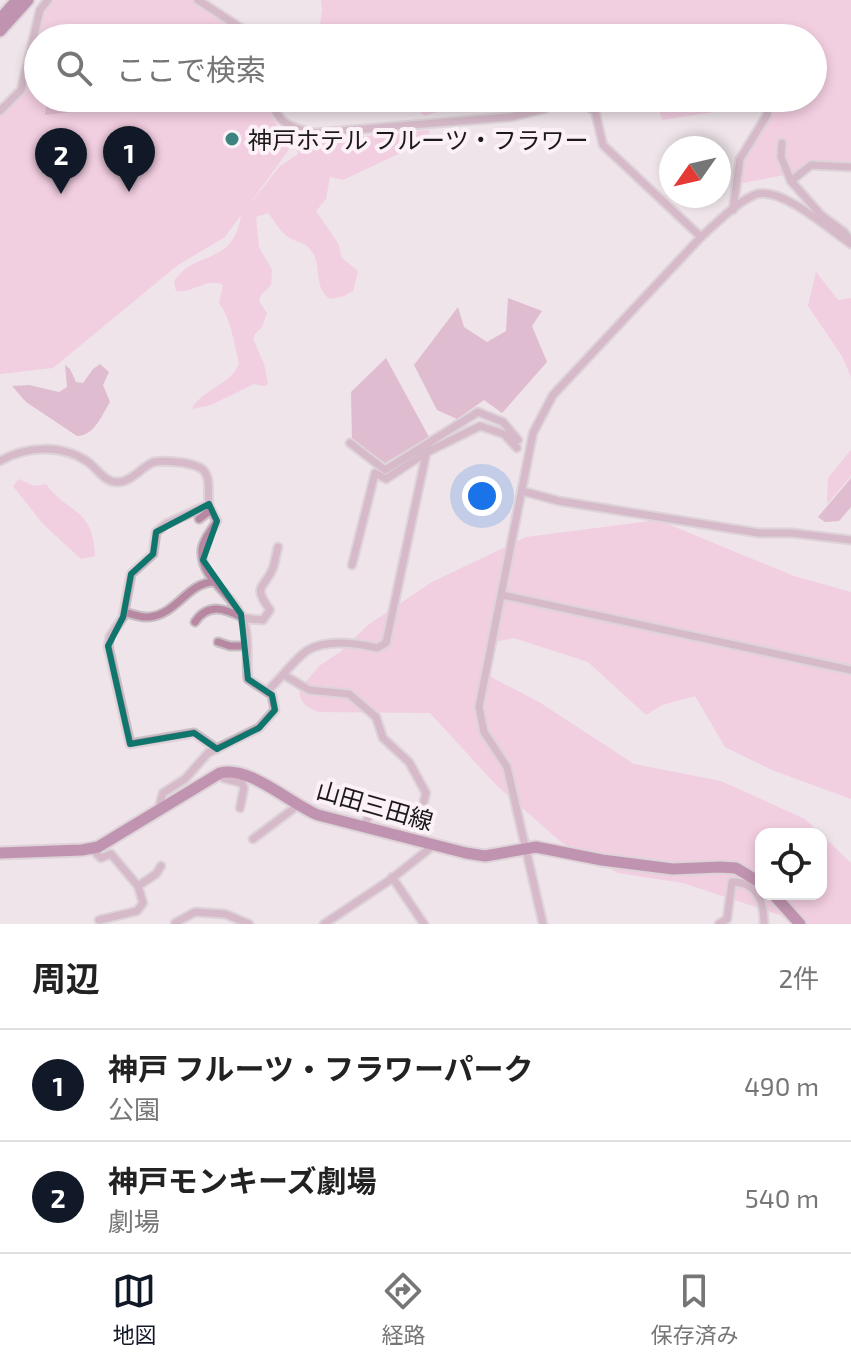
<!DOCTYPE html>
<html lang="ja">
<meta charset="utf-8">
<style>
:root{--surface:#fff;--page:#f2f2f2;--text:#222;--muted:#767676;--line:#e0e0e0;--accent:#111827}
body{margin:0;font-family:"Exo 2","Noto Sans JP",sans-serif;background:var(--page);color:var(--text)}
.controls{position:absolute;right:24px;bottom:24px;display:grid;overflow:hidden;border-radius:16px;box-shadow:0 4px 12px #0003}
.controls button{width:72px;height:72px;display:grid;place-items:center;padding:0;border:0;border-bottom:2px solid var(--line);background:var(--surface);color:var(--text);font:40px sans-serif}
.compass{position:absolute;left:659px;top:136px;width:72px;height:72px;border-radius:50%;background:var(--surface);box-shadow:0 4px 12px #0003;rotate:236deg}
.you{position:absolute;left:482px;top:496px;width:28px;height:28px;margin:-20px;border:6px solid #fff;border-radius:50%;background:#1a73e8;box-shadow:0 0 0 12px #1a73e833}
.badge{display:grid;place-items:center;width:52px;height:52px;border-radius:50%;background:var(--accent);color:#fff;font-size:26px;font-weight:700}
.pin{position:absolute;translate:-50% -66px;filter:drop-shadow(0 2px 4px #0008)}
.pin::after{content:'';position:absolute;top:42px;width:28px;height:24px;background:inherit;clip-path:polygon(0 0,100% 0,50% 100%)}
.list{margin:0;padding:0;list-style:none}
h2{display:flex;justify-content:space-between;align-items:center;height:104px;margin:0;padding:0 32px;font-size:34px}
h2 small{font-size:26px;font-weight:400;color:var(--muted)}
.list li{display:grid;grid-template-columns:52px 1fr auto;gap:24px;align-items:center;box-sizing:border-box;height:112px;padding:0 32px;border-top:2px solid var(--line)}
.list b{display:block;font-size:30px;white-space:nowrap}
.list p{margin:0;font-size:26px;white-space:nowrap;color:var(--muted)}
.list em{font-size:26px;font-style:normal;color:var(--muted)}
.icon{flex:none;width:44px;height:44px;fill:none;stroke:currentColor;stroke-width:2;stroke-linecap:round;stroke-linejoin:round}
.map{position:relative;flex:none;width:851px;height:924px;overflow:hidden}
.search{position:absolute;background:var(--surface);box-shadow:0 4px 12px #0003;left:24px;right:24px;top:24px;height:88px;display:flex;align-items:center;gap:20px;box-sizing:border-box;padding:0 28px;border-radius:44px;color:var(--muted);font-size:30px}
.sheet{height:328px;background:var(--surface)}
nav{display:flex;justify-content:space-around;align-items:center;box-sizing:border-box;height:112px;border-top:2px solid var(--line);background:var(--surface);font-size:22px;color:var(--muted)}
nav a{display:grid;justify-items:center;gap:4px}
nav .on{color:var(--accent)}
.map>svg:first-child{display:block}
</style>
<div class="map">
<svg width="851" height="924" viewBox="0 0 851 924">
<rect width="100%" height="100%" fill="#eee4e9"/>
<g fill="#f5b4d8">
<path d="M53 0H195L246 38H38L45 11Z"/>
<path d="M321 0H851V166L815 169 738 184 765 104 662 120 656 98H813V38H318L322 10Z"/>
<path d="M38 39V98H267L269 111 290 148 246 209 280 166 298 154 296 143 287 132 313 141 429 130 430 139 343 180 330 177 326 199 316 211 338 243 342 258 358 271 353 291 344 296 330 299C313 287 322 268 313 253 306 241 299 244 288 237 280 232 274 220 268 213L256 217 259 247 272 270 271 285 261 295 259 301 267 313 262 327 255 334 253 339 264 364 268 384 264 386 254 384 211 405 192 409C203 388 232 385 239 363 234 343 231 319 219 303L223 285C206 277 193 294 176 291L174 282C193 249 233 268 241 215L225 237 178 265 53 368 0 374V381V116L26 88Z"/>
<path d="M348 98H516L458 105 425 116 412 107Z"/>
<path d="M816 272 838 300 851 298V377L842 356 808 306Z"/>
<path d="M851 450V476L827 504 828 478Z"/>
<path d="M19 479 34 486 46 484C68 515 93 506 95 556L81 559 43 524 13 486Z"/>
<path d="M658 520 794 576 851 592V799L772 770 725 747 695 696 662 705 646 715 588 662 514 638 494 642 482 660 491 677 539 702 634 764 721 781 805 819 821 834H761V894H821V834L851 863V924H792L780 915 683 883 618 873 562 843 496 785 430 713 318 712C306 707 300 703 299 690L319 666 340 652 368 625 432 582 526 537Z"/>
</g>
<g fill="#ce8cb1">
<path d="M53 27 106 32 107 38H52Z"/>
<path d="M47 98H101L90 110 45 115Z"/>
<path d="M508 298 542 311 532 326 547 362 502 413 484 400 457 419 437 410 414 365 458 307 464 327 487 342 506 331Z"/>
<path d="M386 358 429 437 385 463 352 441 351 392Z"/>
<path d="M100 364 109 372 103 385 110 402C102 415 94 436 77 436L26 402 12 386 29 385 59 392 67 387 65 365 70 369 76 382 83 383 93 369Z"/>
<path d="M851 478V507L839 521 825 522 818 517Z"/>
</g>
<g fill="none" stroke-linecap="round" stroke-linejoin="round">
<defs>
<g id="street">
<path d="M198 0 244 30 250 38"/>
<path d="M270 98C277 123 291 129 315 133L511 117 544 109 563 98 584 104 595 111 603 145 701 237 553 395 533 433 479 707 484 732 507 767 543 924"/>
<path d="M0 111 21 90 40 10 48 0"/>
<path d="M782 143 781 157 791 181"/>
<path d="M733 210 740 159 767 115 768 108"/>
<path d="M701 237C717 223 737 201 757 194 782 187 830 230 851 244"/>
<path d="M850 240 844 232 821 215 791 181 811 165 851 167"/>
<path d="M350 443 385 470 478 412 503 422 518 440"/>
<path d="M0 461C26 446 62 444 88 462 97 468 104 482 117 482 131 483 142 466 154 462 164 460 176 462 185 463 190 464 198 466 202 469 212 477 207 494 209 505 211 510 214 516 217 521 212 530 203 539 202 549 199 578 232 593 242 617 250 635 246 659 248 679L272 695 275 710 259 728 208 753 185 779 163 793 159 808"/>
<path d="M522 491 559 501 759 533H792L851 540"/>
<path d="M209 504 166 524 156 532 153 554 131 574 123 617 110 636 108 646 130 744 194 733 217 749"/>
<path d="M199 519 211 510"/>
<path d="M352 565 375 473 386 479 427 452 480 426 504 434 517 448"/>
<path d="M502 595 851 670"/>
<path d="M124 612C132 614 141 618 149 617 176 615 188 582 214 582"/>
<path d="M195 622C208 602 225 609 242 617 248 620 257 619 263 620L270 610C251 584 265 589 273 568 275 562 276 554 278 547"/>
<path d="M218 642 230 646H247"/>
<path d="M284 675 309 690 349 694 376 717 383 738 409 762 426 793 424 801"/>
<path d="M267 691C280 680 295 658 308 650 327 639 357 643 377 648L386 643 428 445"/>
<path d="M220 773 223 778 242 783 244 788 240 808"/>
<path d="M363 827 374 807"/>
<path d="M253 839 297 806"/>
<path d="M92 849 101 858 111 854 138 886 143 903 137 911 99 920"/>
<path d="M392 877 424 924"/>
<path d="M138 886 156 874 161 866"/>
<path d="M175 923 195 912 225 914 249 924"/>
<path d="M324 924 390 880 434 845"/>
<path d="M719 924 727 919 732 882C758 882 764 902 764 924"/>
</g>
<g id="primary">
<path d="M0 19 17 0"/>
<path d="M0 31 28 0"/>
<path d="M0 853 82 850 98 847 220 773C249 765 289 803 318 815L466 853 485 856 536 847 602 860 673 869 720 867 736 868 761 883"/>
<path d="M773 894 800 924"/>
</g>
</defs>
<use href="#street" stroke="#c8bfc4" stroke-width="11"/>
<use href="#primary" stroke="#c8bfc4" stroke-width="15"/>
<use href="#street" stroke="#b888a3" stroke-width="7"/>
<use href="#primary" stroke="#88346a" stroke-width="11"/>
</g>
<path d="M0 0H851V924H0ZM209 504 217 521 203 560 241 614 248 679 272 695 275 710 259 728 217 749 194 733 130 744 108 646 123 617 131 574 153 554 156 532Z" fill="#eee4e9" fill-opacity=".55" fill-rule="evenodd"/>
<path fill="none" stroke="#0f766e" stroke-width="6" stroke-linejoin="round" d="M209 504 217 521 203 560 241 614 248 679 272 695 275 710 259 728 217 749 194 733 130 744 108 646 123 617 131 574 153 554 156 532Z"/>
<circle fill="#3d8481" stroke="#fbf1f7" stroke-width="3" cx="232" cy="139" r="8"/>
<g text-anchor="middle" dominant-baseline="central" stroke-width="8" stroke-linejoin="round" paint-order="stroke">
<g font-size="24" fill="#1c191b" stroke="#fbf1f7" text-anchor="start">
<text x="248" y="139">神戸ホテル フルーツ・フラワー</text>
</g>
<g font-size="24" fill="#1c191b" stroke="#fbf1f7">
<text transform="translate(375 805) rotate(16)">山田三田線</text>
</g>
</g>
</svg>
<div class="controls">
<button><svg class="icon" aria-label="locate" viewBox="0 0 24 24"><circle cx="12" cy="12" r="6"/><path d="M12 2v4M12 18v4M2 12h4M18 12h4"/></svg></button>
</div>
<svg class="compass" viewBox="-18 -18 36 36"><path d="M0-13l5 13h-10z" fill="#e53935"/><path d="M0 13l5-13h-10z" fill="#767676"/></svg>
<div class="you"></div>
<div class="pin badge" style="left:129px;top:192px">1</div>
<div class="pin badge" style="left:61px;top:194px">2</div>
<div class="search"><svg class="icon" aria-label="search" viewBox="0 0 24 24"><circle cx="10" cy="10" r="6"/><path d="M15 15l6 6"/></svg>ここで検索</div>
</div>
<section class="sheet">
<h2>周辺<small>2件</small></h2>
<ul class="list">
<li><span class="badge">1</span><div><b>神戸 フルーツ・フラワーパーク</b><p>公園</p></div><em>490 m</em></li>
<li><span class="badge">2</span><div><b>神戸モンキーズ劇場</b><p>劇場</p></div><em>540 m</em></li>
</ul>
</section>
<nav>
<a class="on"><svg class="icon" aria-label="map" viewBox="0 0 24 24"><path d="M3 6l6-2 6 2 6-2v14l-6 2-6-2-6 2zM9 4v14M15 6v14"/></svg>地図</a>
<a><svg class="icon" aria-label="directions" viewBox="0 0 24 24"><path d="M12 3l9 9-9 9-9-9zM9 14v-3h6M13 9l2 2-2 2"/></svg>経路</a>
<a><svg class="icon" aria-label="saved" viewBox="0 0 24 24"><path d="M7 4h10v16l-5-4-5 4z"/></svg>保存済み</a>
</nav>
